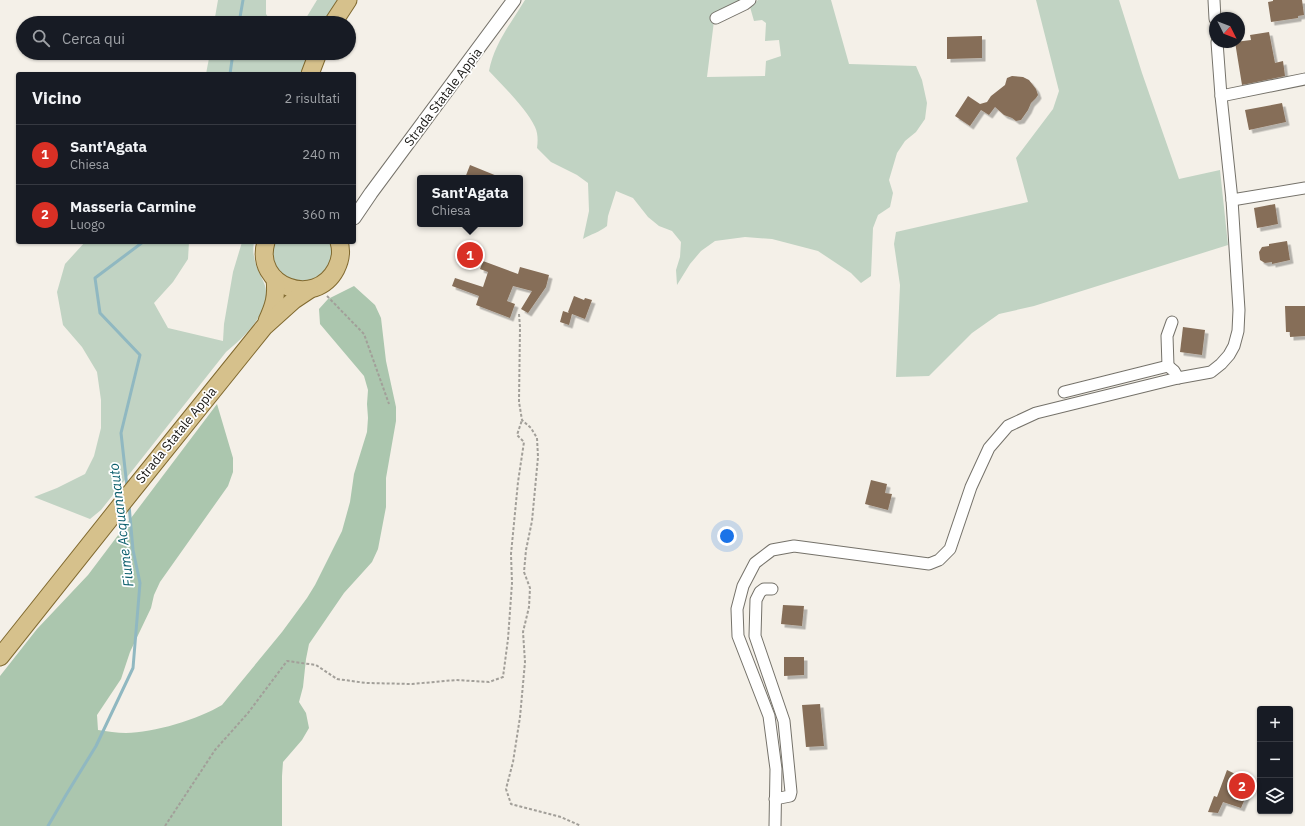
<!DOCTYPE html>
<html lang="it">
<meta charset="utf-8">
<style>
:root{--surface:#171b24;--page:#242831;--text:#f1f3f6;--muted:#9ea1a6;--line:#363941;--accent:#d93025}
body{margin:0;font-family:"IBM Plex Sans",sans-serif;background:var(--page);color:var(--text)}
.controls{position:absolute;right:12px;bottom:12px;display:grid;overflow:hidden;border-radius:4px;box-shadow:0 1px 3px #0004}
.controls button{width:36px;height:36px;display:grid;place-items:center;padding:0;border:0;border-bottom:1px solid var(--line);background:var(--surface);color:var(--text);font:20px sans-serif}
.compass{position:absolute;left:1209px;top:12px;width:36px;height:36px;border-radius:50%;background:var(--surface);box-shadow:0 1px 3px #0004;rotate:132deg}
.you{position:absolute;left:727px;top:536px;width:14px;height:14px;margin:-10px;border:3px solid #fff;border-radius:50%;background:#1a73e8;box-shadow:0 0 0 6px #1a73e833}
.badge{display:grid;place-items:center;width:26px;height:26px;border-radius:50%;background:var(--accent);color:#fff;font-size:13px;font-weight:700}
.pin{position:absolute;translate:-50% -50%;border:2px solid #fff;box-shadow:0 1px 4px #0006}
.popup{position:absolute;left:417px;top:175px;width:106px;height:52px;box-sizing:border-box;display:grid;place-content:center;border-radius:4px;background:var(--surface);filter:drop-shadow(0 1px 3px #0005);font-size:13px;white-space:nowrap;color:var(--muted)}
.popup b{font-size:15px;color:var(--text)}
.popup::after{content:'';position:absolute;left:50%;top:100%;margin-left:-8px;border:8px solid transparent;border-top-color:var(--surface)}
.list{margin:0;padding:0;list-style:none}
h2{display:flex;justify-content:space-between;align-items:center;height:52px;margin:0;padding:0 16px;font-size:17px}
h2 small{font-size:13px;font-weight:400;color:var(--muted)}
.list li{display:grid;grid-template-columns:26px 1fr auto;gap:12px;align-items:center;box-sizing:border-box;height:60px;padding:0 16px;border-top:1px solid var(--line)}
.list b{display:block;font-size:15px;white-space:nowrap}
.list p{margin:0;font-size:13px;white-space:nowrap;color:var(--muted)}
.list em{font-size:13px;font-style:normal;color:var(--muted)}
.icon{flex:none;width:22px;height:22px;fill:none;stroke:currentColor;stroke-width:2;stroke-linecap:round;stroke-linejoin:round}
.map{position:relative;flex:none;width:1305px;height:826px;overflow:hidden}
.search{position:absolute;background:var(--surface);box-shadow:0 1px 3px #0004;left:16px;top:16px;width:340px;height:44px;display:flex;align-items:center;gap:10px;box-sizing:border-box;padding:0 14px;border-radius:22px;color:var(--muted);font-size:15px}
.panel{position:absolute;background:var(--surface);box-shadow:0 1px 3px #0004;left:16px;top:72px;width:340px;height:172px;border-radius:4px}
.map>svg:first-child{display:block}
</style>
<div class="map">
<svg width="1305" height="826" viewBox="0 0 1305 826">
<defs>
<filter id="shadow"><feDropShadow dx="3.5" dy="3.5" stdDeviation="0" flood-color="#0004"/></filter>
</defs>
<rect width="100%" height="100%" fill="#f4f0e8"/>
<g fill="#c1d3c3">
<path d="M218 0H266V14L272 23H214Z"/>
<path d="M317 0H337L323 23H303Z"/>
<path d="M525 0H740L741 3 715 13 707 77 765 76 766 61 781 56 779 40 765 41 766 23 762 20 754 21 750 7 758 0H831L849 64 916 66 922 80 927 103 925 119 916 132 905 141 897 153 889 180 893 193 890 207 878 215 873 228 871 276 861 283 851 273 818 251 772 239 745 237 715 241 701 251 690 264 677 285 676 270 680 257 681 242 672 231 659 226 648 217 633 198 616 191 608 216 607 226C600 232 591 234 583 239L589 211 588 183 577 175 551 162 537 148C538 141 538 133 535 127 526 108 503 86 489 71 494 44 511 23 525 0Z"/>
<path d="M1036 0H1119L1142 73 1179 179 1220 170 1228 245 1034 306 999 314 972 333 929 376 896 377 900 285 894 244 896 232 1028 202 1016 158 1053 109 1059 91Z"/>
<path d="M210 53H311L303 74H206Z"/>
<path d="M85 242H189L188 259 173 282 154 303 168 328 223 341 224 324 233 272 242 242H254C251 258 258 269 264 283 275 309 244 337 226 352L101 510 90 519 34 497 57 488 85 474 94 456 101 428V400L97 372 82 347 63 325 57 292 65 264Z"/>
<path d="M273 242H331L333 257 324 274 305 283 286 279 273 263Z"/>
</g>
<path fill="#abc6ae" d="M354 286 375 305 381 318 386 361 396 407V421L386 478V507L378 549 372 562 363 572 344 593 309 644 306 659 303 687 299 702 306 713 309 728 302 740 283 762 282 776V826H0V676L37 629 88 575 217 404 233 458V472L228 486 160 582 154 595 151 608 130 652 121 679 97 715 98 730C107 731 117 733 126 733 153 733 199 719 222 705L282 632 307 598 315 585 342 531 350 502 354 474 367 432 368 418 367 404 368 390 364 376 320 324 319 309 328 299Z"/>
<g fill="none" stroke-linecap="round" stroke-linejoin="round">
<g stroke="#90b8c1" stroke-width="3">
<path d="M239 23 243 0"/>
<path d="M230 74 233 53"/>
<path d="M127 487 121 433 140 355 100 313 95 278 143 242"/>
<path d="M48 826 66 795 96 746 133 668 140 583 133 550 129 505"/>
</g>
</g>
<g fill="#866e58" filter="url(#shadow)">
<path d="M1273 0H1302L1304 15 1298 16V18L1271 22 1268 2 1273 1Z"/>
<path d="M1269 32 1275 63 1283 61 1285 76 1242 85 1235 42 1251 40 1250 35Z"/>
<path d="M982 36V58L947 59V37Z"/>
<path d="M1012 76 1023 77 1029 80 1036 89 1038 95 1036 98 1031 103 1028 110 1021 120 1016 121 1012 118 1004 115 995 107 989 115 981 110 970 126 955 116 968 96 980 104 987 102 991 96 1005 85 1007 78Z"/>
<path d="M1282 103 1286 122 1249 130 1245 110Z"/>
<path d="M470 165 502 178H465Z"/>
<path d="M1275 204 1278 224 1257 228 1254 208Z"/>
<path d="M1287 241 1290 260 1272 264V262L1265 263 1260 260 1259 252 1262 247 1269 246V244Z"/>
<path d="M465 248 478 252 475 261 462 257Z"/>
<path d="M483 261 518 274 520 267 549 275 546 287 528 313 521 309 532 291 513 286 507 301 515 304 510 318 476 305 479 296 452 286 455 278 483 287 488 272 480 269Z"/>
<path d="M574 296 584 300 585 298 592 300 585 319 572 314 569 325 560 322 563 311 569 313 568 312Z"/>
<path d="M1285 306H1305V336L1290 337V332H1286Z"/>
<path d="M1183 327 1205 330 1202 355 1180 352Z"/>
<path d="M871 480 887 484 885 493 892 494 888 510 865 504Z"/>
<path d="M783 605 804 606 802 626 781 624Z"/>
<path d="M784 657H804V675L784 676Z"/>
<path d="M820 704 824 746 806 747 802 705Z"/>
<path d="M1227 770 1252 782 1241 808 1223 802 1218 813 1208 812 1214 796 1217 797Z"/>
</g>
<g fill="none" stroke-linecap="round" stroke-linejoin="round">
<defs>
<g id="minor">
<path d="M1214 0 1215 19"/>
<path d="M716 18 745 4 750 0"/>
<path d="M1221 96 1305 79"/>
<path d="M1232 200 1305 188"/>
<path d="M1168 366 1167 336 1172 322"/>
<path d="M1064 392 1168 366 1174 371 1178 378"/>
<path d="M772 589H764L760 592 756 600 755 636 784 721 791 792 790 796 775 799"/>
<path d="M775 826 776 769 769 716 738 636 737 609 743 586 755 563 772 550 794 546 929 564 939 560 950 549 971 487 989 448 1008 426 1036 413 1178 378 1211 372 1221 364 1229 355 1234 346 1238 331 1239 310 1232 200 1221 96 1217 42"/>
</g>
<path id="tertiary" d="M354 218 371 193 514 0"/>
<g id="primary">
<path d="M333 23 348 0"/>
<path d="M310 74 318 53"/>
<path d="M266 242C253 286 315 309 336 269 340 261 342 251 339 242"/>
<path d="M267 321C274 306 277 296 275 279"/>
<path d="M0 657 132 491 264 327 294 300 309 290"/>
</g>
</defs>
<use href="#minor" stroke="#75726a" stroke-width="13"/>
<use href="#tertiary" stroke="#75726a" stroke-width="15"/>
<use href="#primary" stroke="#816a30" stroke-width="19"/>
<g stroke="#a29f99" stroke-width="2" stroke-dasharray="3 2" stroke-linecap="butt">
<path d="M327 296 364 334 389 404"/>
<path d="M519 314 520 327 519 402 522 420 531 428 537 438 538 457 532 521 526 550 524 572 530 588 529 607 523 632 525 662 520 717 513 762 506 789 511 804 561 817 581 826"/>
<path d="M165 826 215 750 248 713 287 661 316 665 337 679 366 683 412 684 456 680 489 682 503 677 508 639 512 583 511 554 518 482 524 442 517 435 522 420"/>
</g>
<use href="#minor" stroke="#fff" stroke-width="11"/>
<use href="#tertiary" stroke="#fff" stroke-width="13"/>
<use href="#primary" stroke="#d6c18c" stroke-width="17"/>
</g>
<g text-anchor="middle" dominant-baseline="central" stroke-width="3.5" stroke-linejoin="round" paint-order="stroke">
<g font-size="13" fill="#171613" stroke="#fff">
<text transform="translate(443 97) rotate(-53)">Strada Statale Appia</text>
<text transform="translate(176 435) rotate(-51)">Strada Statale Appia</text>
</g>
<g font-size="14" font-style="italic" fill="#0b5e6c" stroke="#fff">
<text transform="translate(121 525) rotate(-97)">Fiume Acquannauto</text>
</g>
</g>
</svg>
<div class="controls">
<button>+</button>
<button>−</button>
<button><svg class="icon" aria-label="layers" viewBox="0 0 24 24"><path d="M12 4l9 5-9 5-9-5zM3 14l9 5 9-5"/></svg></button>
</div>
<svg class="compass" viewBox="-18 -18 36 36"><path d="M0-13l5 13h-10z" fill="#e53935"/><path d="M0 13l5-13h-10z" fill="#9ea1a6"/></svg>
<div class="you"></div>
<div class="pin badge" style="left:470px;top:255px">1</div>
<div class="popup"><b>Sant'Agata</b>Chiesa</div>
<div class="pin badge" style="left:1242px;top:786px">2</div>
<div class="search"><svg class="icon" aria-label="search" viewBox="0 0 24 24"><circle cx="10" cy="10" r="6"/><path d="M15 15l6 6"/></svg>Cerca qui</div>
<section class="panel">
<h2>Vicino<small>2 risultati</small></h2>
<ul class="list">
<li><span class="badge">1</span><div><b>Sant'Agata</b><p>Chiesa</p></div><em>240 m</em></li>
<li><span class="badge">2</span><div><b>Masseria Carmine</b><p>Luogo</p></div><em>360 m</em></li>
</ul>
</section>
</div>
